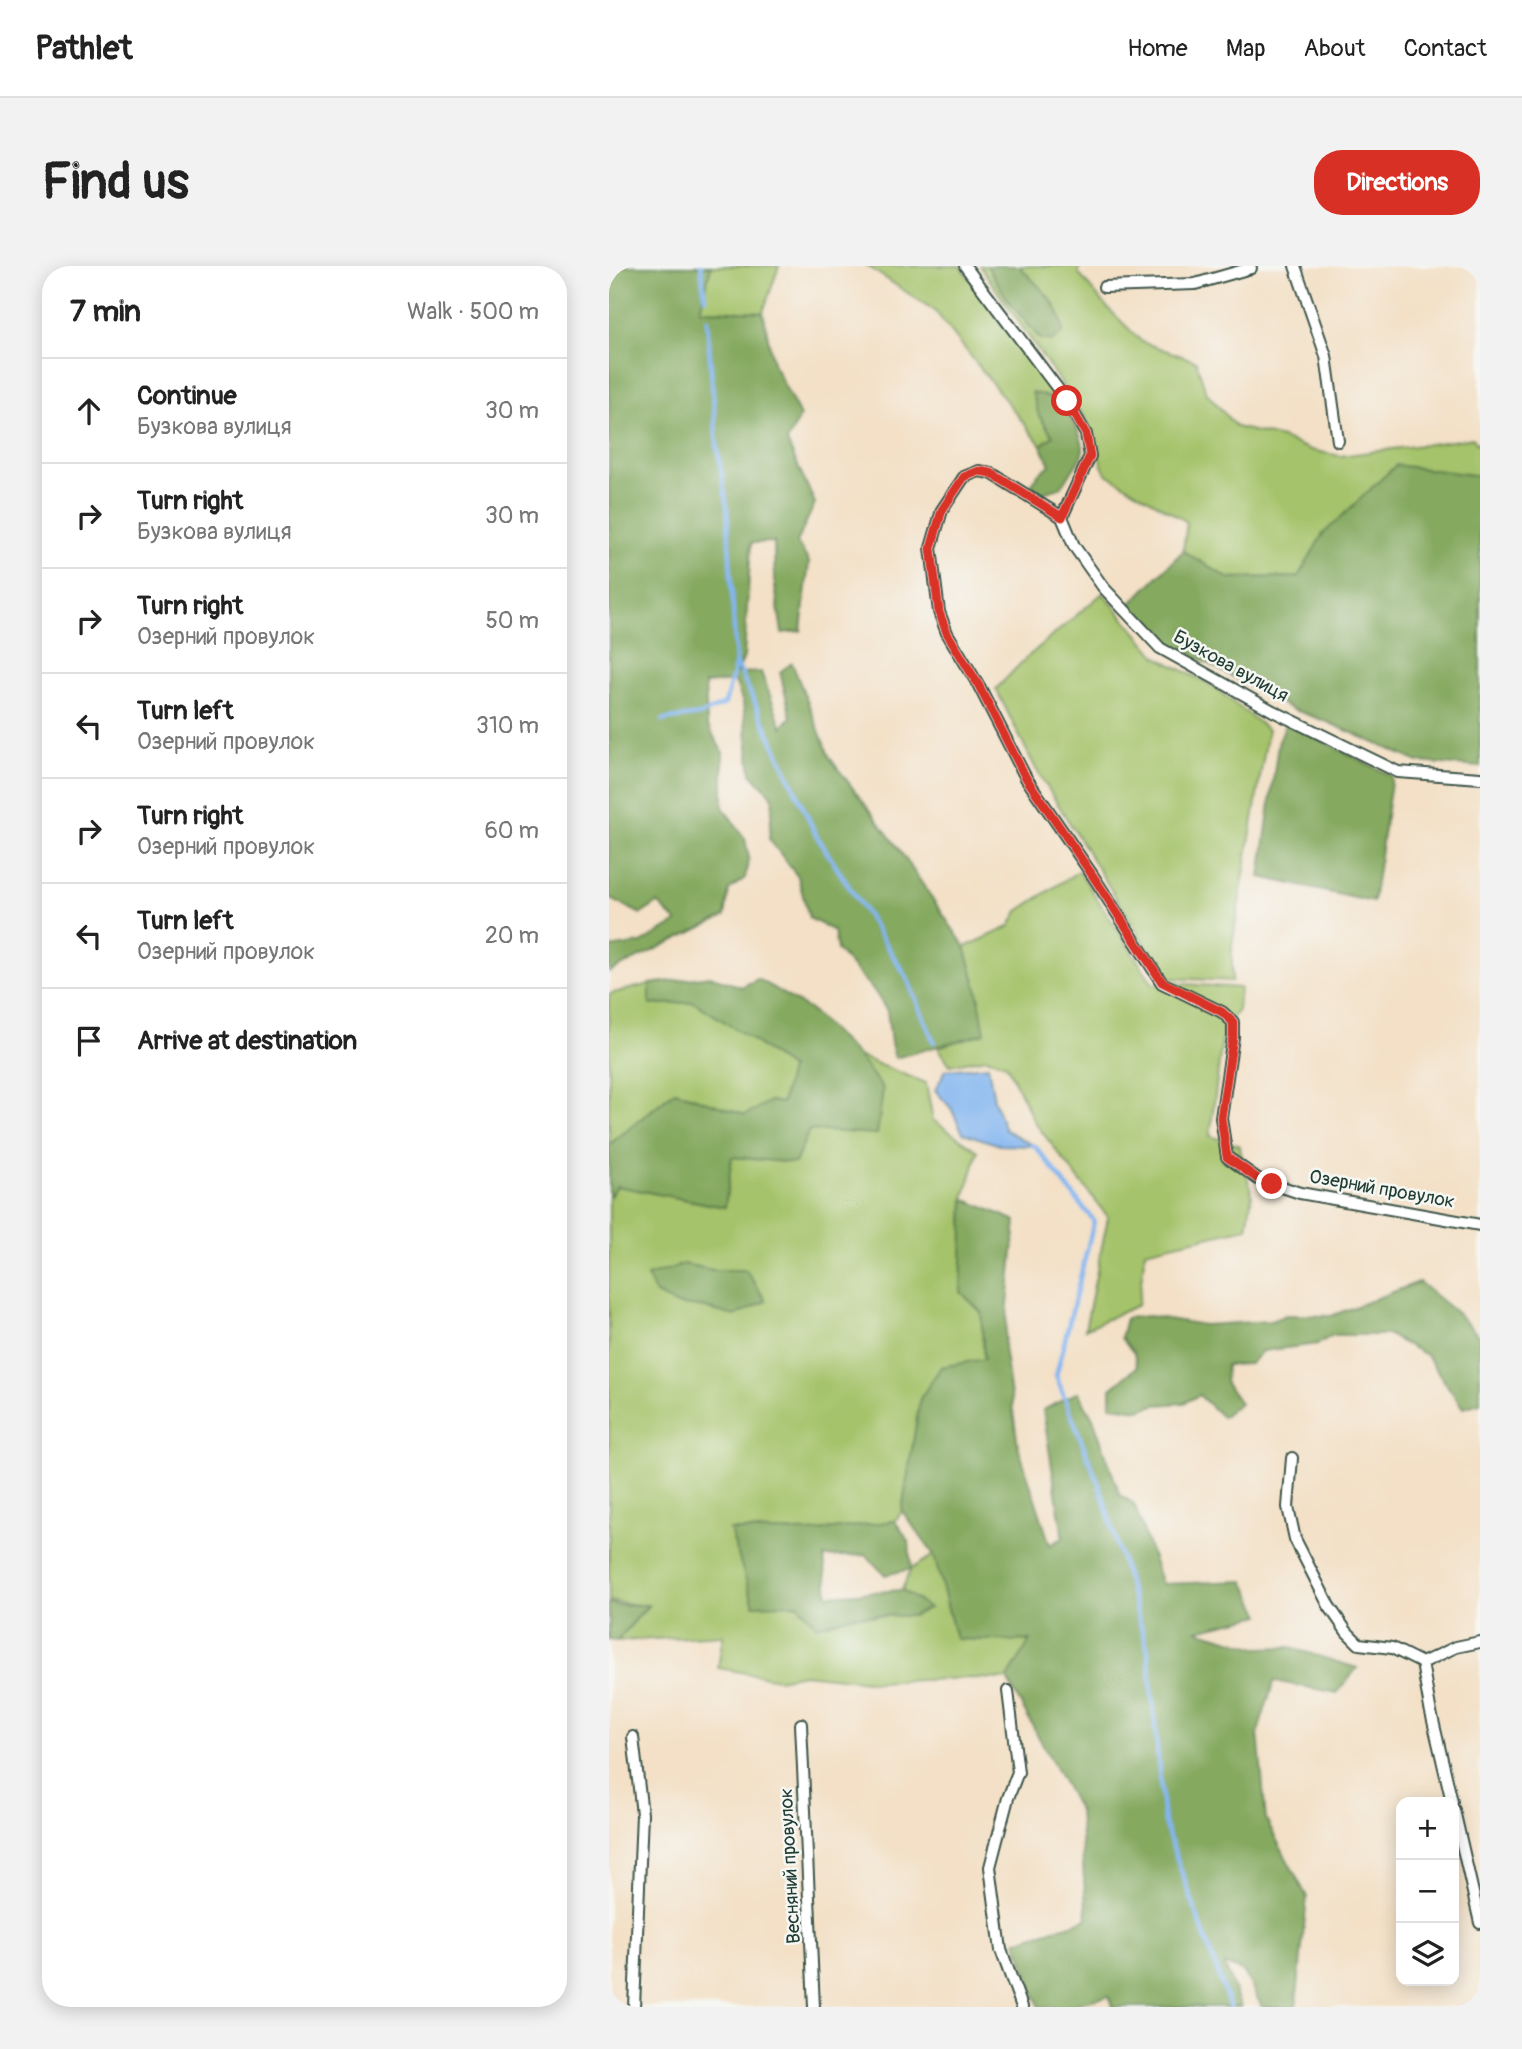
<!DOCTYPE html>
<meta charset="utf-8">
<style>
:root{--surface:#fff;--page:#f2f2f2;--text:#222;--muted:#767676;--line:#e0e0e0;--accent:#d93025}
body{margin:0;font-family:Pangolin,sans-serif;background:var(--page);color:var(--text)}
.controls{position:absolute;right:21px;bottom:21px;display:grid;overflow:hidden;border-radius:14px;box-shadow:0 4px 18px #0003}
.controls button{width:63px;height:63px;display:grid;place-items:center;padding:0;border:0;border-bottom:2px solid var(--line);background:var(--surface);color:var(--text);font:35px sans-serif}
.stop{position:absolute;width:21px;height:21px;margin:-16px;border:5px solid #d93025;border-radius:50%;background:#fff}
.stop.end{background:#d93025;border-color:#fff;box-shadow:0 2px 7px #0008}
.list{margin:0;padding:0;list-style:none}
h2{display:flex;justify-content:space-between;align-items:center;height:91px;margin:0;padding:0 28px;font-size:30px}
h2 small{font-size:23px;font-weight:400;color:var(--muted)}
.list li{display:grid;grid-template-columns:46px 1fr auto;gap:21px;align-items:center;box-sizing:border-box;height:105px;padding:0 28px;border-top:2px solid var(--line)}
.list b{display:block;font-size:26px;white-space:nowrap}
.list p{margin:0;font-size:23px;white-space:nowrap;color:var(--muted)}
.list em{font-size:23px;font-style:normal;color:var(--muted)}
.icon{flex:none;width:38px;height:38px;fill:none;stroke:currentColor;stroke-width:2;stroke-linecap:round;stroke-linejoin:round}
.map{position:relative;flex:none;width:871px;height:1741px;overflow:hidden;border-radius:28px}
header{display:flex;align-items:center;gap:42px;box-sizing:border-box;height:98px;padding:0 35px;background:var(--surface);border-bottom:2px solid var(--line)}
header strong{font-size:33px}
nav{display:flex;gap:38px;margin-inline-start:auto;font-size:24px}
.intro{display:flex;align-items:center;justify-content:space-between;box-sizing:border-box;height:168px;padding:0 42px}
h1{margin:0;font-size:49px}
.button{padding:18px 32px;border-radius:28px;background:var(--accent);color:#fff;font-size:24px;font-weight:700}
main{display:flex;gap:42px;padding:0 42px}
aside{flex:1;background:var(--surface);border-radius:28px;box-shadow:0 4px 18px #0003}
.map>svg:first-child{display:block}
</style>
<header>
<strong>Pathlet</strong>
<nav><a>Home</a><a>Map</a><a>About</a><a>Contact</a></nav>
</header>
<div class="intro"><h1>Find us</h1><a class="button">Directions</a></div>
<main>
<aside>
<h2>7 min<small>Walk · 500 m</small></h2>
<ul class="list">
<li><svg class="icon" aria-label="ahead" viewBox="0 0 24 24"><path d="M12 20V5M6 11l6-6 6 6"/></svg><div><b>Continue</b><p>Бузкова вулиця</p></div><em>30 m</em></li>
<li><svg class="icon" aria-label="right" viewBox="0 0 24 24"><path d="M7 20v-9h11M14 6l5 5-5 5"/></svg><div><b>Turn right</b><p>Бузкова вулиця</p></div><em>30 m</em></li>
<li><svg class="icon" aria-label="right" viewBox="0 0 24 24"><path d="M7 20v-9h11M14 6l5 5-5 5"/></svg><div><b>Turn right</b><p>Озерний провулок</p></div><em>50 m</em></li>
<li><svg class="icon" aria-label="left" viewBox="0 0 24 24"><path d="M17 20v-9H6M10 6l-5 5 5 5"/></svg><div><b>Turn left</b><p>Озерний провулок</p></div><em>310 m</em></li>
<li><svg class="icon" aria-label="right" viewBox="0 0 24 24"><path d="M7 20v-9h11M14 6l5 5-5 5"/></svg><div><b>Turn right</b><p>Озерний провулок</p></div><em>60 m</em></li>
<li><svg class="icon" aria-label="left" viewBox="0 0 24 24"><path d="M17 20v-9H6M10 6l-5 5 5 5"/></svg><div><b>Turn left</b><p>Озерний провулок</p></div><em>20 m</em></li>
<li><svg class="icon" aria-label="arrive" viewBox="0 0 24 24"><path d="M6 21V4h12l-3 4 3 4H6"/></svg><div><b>Arrive at destination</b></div></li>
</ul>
</aside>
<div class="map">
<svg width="871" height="1741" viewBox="0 0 871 1741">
<rect width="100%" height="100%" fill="#f6f6f2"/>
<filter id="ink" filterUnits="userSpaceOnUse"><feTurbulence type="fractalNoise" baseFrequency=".0143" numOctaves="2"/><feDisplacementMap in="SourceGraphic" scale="14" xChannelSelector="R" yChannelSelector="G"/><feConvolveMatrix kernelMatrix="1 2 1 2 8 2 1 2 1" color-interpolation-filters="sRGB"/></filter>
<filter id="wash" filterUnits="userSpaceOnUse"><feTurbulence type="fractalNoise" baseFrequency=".00686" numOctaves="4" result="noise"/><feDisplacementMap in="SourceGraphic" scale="28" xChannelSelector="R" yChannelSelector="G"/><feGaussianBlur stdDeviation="1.57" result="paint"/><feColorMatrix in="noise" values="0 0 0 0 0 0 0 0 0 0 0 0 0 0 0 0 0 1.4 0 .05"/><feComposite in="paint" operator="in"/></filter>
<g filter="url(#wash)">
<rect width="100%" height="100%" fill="#f3e0c6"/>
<g fill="#a5c36b" stroke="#628050" stroke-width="2">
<path d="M102 0H170L154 46 90 44Z"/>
<path d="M258 0H351L452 139 442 131 430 150 444 170 432 179 326 45Z"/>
<path d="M371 0H470V8L497 40 533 76 587 95 597 126 627 161 673 172 702 184 731 190 864 172 868 178H871V210L840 207 714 268 689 311 619 312 574 285 578 256 498 208 494 202 478 155Z"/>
<path d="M494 327 548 391 604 420 659 464 623 679V715L557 712 427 503 387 423 416 393Z"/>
<path d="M470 605 544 718 562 717 631 722 629 744 614 765 601 870 630 879 643 929 638 962 536 985 529 1039 476 1063 499 951 426 857 397 798 377 792 341 799 329 781 375 767 368 722 356 681 400 661 409 645Z"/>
<path d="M41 718V739L85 736 139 771 182 803 173 838 161 835 136 850 66 825 0 879V728Z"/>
<path d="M249 790 317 817 324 854 369 885 355 933 352 1026 372 1046 375 1094 332 1101 311 1133 293 1245 286 1255 201 1266 121 1264 208 1360 245 1349 303 1350 319 1342 293 1324 302 1303 325 1289 347 1373 421 1375 398 1413 361 1412 267 1416 195 1408 169 1413 109 1402 114 1369 8 1375 39 1340 0 1335V931L8 920 115 941 123 891 186 897 200 864 268 868 274 823Z"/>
</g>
<g fill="#84a95f" stroke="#52734a" stroke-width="2">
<path d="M0 0H102L91 44 154 46 164 97 191 150 178 176 206 237 188 276 200 296 192 365 173 367 166 320 165 276 142 277 135 391 128 407 152 406 173 461 182 451 171 406 183 397 221 492 287 579 356 681 368 722 376 767 286 792 282 777 278 745 266 726 228 684 225 665 200 652 189 611 160 573 164 531 142 507 134 437 126 415 96 418 98 458 114 487V541L136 573 140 592 136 612 120 624 116 650 0 706V682L32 677 68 656 49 637 32 648 0 632Z"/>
<path d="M378 0H410C429 21 452 36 454 66L444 75 431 73 399 34Z"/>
<path d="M423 126C430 128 438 129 444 133 456 140 475 170 474 184 473 194 457 213 451 222L434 227 422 220 429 208 441 199 432 179 444 170 430 150Z"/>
<path d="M787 199 871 210V501L809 496 714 454 683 443 557 375 519 340 574 285 619 312 689 311 714 268Z"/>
<path d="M677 457 783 510 764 636 651 611 669 478Z"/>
<path d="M101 710 132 721 149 713 201 744 249 790 274 823 268 868 200 864 186 897 123 891 116 941 8 920 0 931V879L66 825 136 849 161 835 173 837 181 802 139 771 85 736 41 739V718Z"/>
<path d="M355 933 407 955 395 1081 409 1180 441 1279 454 1272 434 1144 469 1126 484 1152 511 1229 525 1238 553 1318 635 1315 652 1349 588 1364 648 1382 680 1381 748 1402 728 1427 665 1415 649 1466 657 1554 698 1631 687 1741H653L635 1706 615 1698 632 1741H504L500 1730 453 1741H430L407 1675 478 1653 470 1545 398 1413 421 1375 347 1373 325 1289 293 1245 311 1133 332 1101 375 1093 372 1046 352 1026Z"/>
<path d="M75 998 104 1004H137L157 1035 126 1050 96 1042 66 1038 47 1028 38 1010Z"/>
<path d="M810 1016 850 1049 871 1071V1137L854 1142 817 1089 780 1069H724L709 1078 653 1085 641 1098 617 1099 616 1116 631 1137 613 1151 590 1129 575 1137 546 1139 530 1144 502 1140V1122L528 1101 525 1087 512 1072 517 1052 540 1050 595 1059 662 1055 677 1049 722 1050Z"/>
<path d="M286 1255 300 1275 302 1303 276 1309 257 1289 215 1291 219 1329 293 1324 320 1342 303 1350 245 1349 208 1360 189 1338 145 1339 121 1264 201 1266Z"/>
<path d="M0 1337 10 1339H39L8 1375 0 1374Z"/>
</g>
<path fill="#84b6f0" stroke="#527a92" stroke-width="2" d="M379 800 385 834 396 864 426 880 391 879 354 867 342 842 326 824 337 804Z"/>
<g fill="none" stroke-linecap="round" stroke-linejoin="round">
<g stroke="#84b6f0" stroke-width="4.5">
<path d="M92 0 96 32"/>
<path d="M98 54 108 180 118 240 127 396 207 569 297 710 325 776"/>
<path d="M54 454 91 449 116 438 127 396"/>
<path d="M423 879 426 880 485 955 447 1110 492 1224 539 1384 555 1557 621 1741"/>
</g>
</g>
</g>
<g filter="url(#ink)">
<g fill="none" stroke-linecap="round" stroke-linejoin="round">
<defs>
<g id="minor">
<path d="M356 0 458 135 477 168 481 190 453 251 465 280 494 321 551 382 664 445 789 506 871 512"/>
<path d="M686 0 717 90 729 175"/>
<path d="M495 21 586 18 642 2"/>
<path d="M453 251 382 207 370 205 355 211 333 244 322 282 330 346 338 367 370 420 417 512 484 610 553 717 613 746 624 756V771L612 852 618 891 649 913 691 927 871 959"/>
<path d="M683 1192 679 1241 686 1273 720 1340 738 1366 750 1378 783 1382 813 1397"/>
<path d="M813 1397 821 1442 843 1536"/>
<path d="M813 1397 847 1381 871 1376"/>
<path d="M399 1425 409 1506 399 1532 381 1601 392 1684 413 1741"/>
<path d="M192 1458 205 1741"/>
<path d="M24 1471 33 1548 25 1741"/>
<path d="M845 1544 871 1657"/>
</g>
</defs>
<use href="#minor" stroke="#3f554a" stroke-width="14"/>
<use href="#minor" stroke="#fff" stroke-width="10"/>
</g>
</g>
<g fill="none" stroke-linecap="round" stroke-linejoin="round" filter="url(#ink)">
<path stroke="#d93025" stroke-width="9" d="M458 135 477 168 481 190 453 251 382 207 370 205 355 211 333 244 322 282 330 346 338 367 370 420 417 512 484 610 553 716 613 746 624 756V771L612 852 618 891 649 913 663 918"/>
</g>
<g text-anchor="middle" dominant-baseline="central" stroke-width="5" stroke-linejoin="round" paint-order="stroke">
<g font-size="19" fill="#1f3d34" stroke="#f6f6f2">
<text transform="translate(622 400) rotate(29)">Бузкова вулиця</text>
<text transform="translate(773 923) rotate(10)">Озерний провулок</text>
<text transform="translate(181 1600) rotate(-93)">Весняний провулок</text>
</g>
</g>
</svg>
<div class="controls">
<button>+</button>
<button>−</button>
<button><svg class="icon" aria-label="layers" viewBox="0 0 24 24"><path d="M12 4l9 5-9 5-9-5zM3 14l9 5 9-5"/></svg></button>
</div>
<div class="stop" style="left:458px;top:135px"></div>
<div class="stop end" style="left:663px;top:918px"></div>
</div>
</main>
